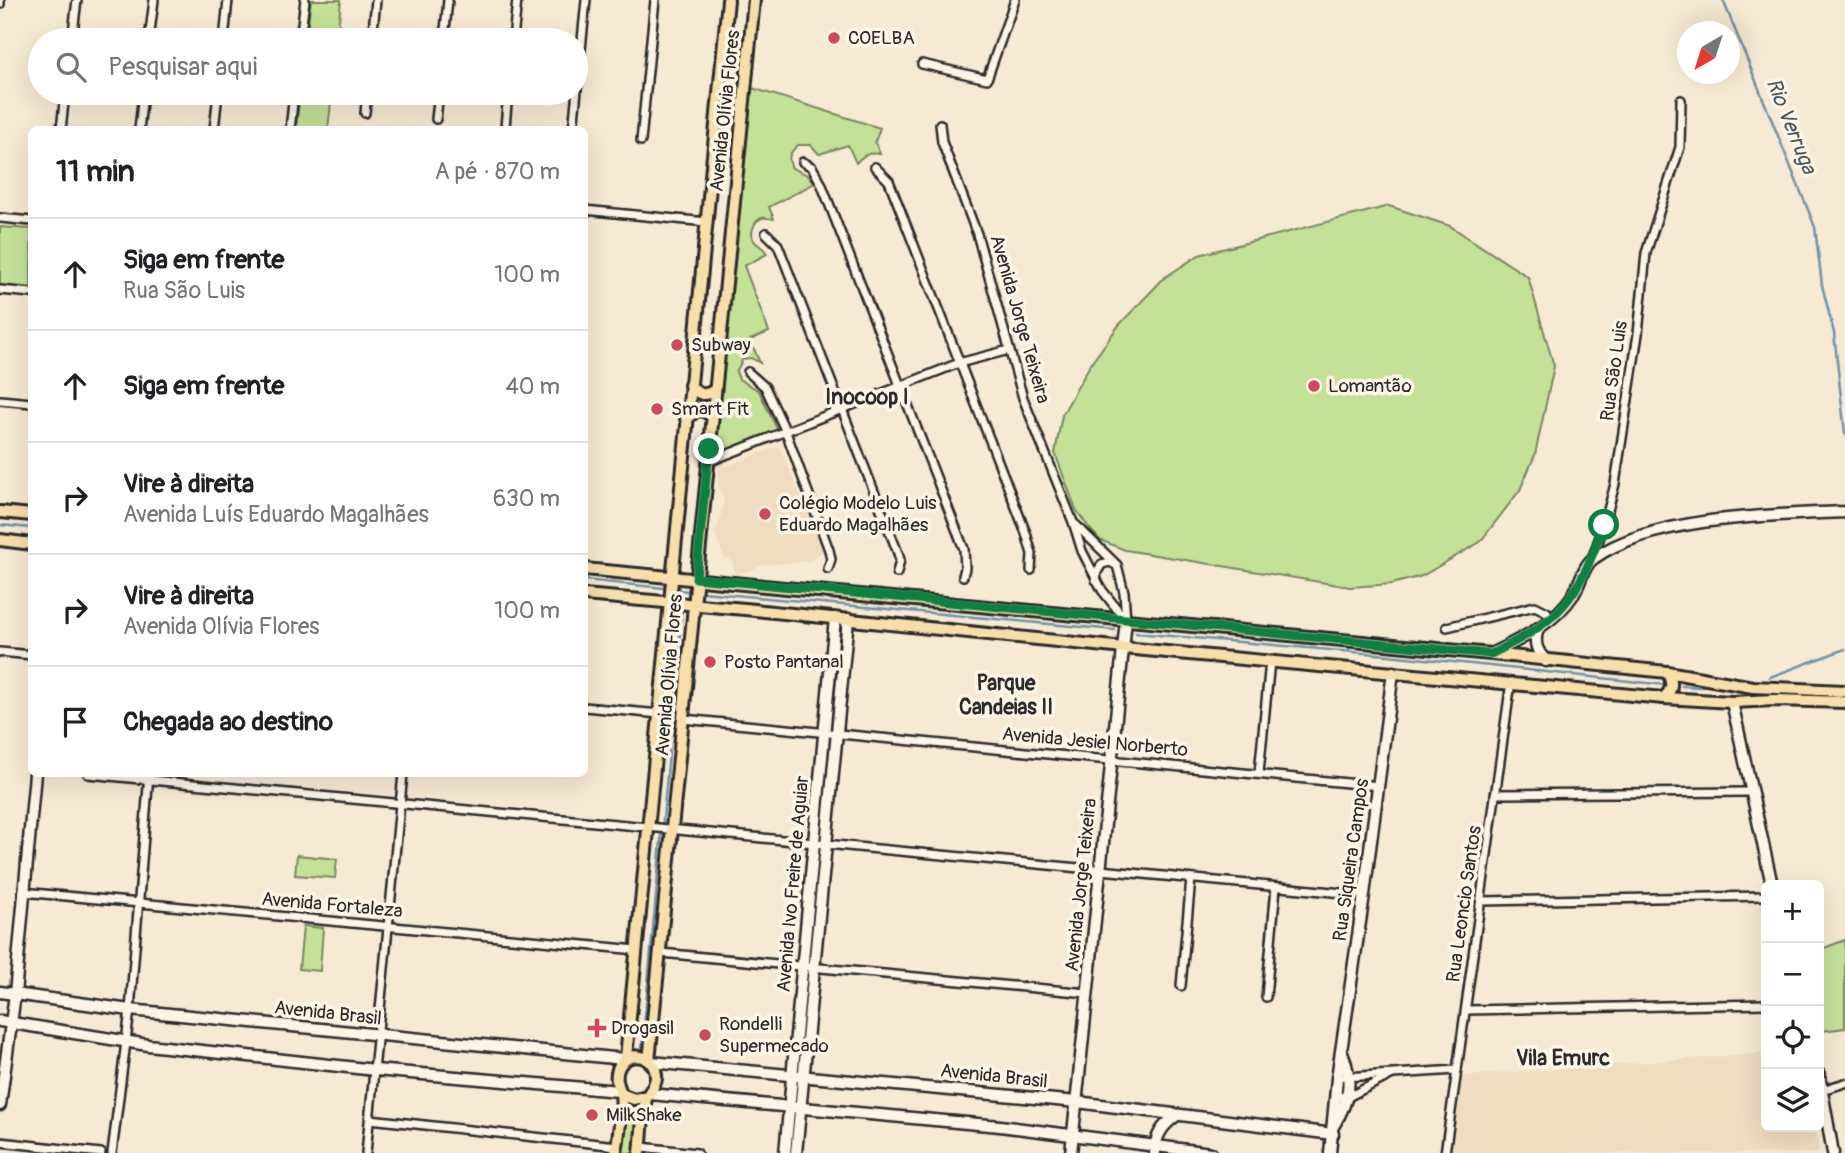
<!DOCTYPE html>
<html lang="pt">
<meta charset="utf-8">
<style>
:root{--surface:#fff;--page:#f2f2f2;--text:#202124;--muted:#757577;--line:#e0e0e0}
body{margin:0;font-family:Pangolin,sans-serif;background:var(--page);color:var(--text)}
.controls{position:absolute;right:21px;bottom:21px;display:grid;overflow:hidden;border-radius:10px;box-shadow:0 7px 28px #0002}
.controls button{width:63px;height:63px;display:grid;place-items:center;padding:0;border:0;border-bottom:2px solid var(--line);background:var(--surface);color:var(--text);font:35px sans-serif}
.compass{position:absolute;left:1677px;top:21px;width:63px;height:63px;border-radius:50%;background:var(--surface);box-shadow:0 7px 28px #0002;rotate:219deg}
.stop{position:absolute;width:21px;height:21px;margin:-16px;border:5px solid #0b8043;border-radius:50%;background:#fff}
.stop.end{background:#0b8043;border-color:#fff;box-shadow:0 2px 7px #0008}
.list{margin:0;padding:0;list-style:none}
h2{display:flex;justify-content:space-between;align-items:center;height:91px;margin:0;padding:0 28px;font-size:30px}
h2 small{font-size:23px;font-weight:400;color:var(--muted)}
.list li{display:grid;grid-template-columns:46px 1fr auto;gap:21px;align-items:center;box-sizing:border-box;height:112px;padding:0 28px;border-top:2px solid var(--line)}
.list b{display:block;font-size:26px;white-space:nowrap}
.list p{margin:0;font-size:23px;white-space:nowrap;color:var(--muted)}
.list em{font-size:23px;font-style:normal;color:var(--muted)}
.icon{flex:none;width:38px;height:38px;fill:none;stroke:currentColor;stroke-width:2;stroke-linecap:round;stroke-linejoin:round}
.map{position:relative;flex:none;width:1845px;height:1153px;overflow:hidden}
.search{position:absolute;background:var(--surface);box-shadow:0 7px 28px #0002;left:28px;top:28px;width:560px;height:77px;display:flex;align-items:center;gap:18px;box-sizing:border-box;padding:0 24px;border-radius:38px;color:var(--muted);font-size:26px}
.panel{position:absolute;background:var(--surface);box-shadow:0 7px 28px #0002;left:28px;top:126px;width:560px;height:651px;border-radius:10px}
.map>svg:first-child{display:block}
</style>
<div class="map">
<svg width="1845" height="1153" viewBox="0 0 1845 1153">
<rect width="100%" height="100%" fill="#f7ead4"/>
<filter id="ink" filterUnits="userSpaceOnUse"><feTurbulence type="fractalNoise" baseFrequency=".0143" numOctaves="2"/><feDisplacementMap in="SourceGraphic" scale="14" xChannelSelector="R" yChannelSelector="G"/><feConvolveMatrix kernelMatrix="1 2 1 2 8 2 1 2 1" color-interpolation-filters="sRGB"/></filter>
<g filter="url(#ink)">
<g fill="#f0dcc0">
<path d="M779 446 824 550 810 561 761 565 752 570 735 574 731 558 725 559 714 532 718 527 724 500 718 485 719 469Z"/>
<path d="M1766 1053V1127H1816L1819 1153H1445L1455 1079 1463 1076Z"/>
</g>
<g fill="#c4e198" stroke="#788662" stroke-width="2">
<path d="M311 0H341L337 40H306Z"/>
<path d="M749 87 880 128 875 142 880 154C869 152 863 155 856 163L848 145 819 154 811 145H798C789 153 787 158 792 168L808 175 815 183 769 207 774 219C770 219 766 217 762 218 753 221 749 236 755 242 760 247 764 247 767 254L744 266 769 332 750 340 760 363 751 358 743 359 736 372 739 379 759 391 778 431 718 456 714 455Z"/>
<path d="M300 93H332L328 129H296Z"/>
<path d="M1389 206 1450 226 1528 277 1554 366 1535 455 1520 490 1480 542 1422 576 1392 584 1350 587 1125 550 1100 540 1090 529 1076 510 1055 453 1062 415 1090 365 1119 325 1164 278 1199 255Z"/>
<path d="M0 227 31 229V291L0 288Z"/>
<path d="M297 855 337 859 335 878 295 875Z"/>
<path d="M303 926 323 928 320 971 299 969Z"/>
<path d="M1845 940V1028L1821 1031 1819 950Z"/>
<path d="M621 1093 648 1096 642 1153H615Z"/>
</g>
<g fill="none" stroke-linecap="round" stroke-linejoin="round">
<g stroke="#6e93a9" stroke-width="2.5">
<path d="M1723 0 1815 227 1822 285 1834 333 1845 434"/>
<path d="M0 525 32 528"/>
<path d="M584 580 664 588"/>
<path d="M676 590 690 591"/>
<path d="M702 592 1115 630"/>
<path d="M1136 633 1388 655 1666 685"/>
<path d="M1770 677 1845 649"/>
<path d="M1682 686 1702 687"/>
<path d="M642 1049 682 611"/>
</g>
<defs>
<g id="street">
<path d="M0 4V0"/>
<path d="M72 40 77 0"/>
<path d="M149 40 154 0"/>
<path d="M224 40 228 0"/>
<path d="M300 40 305 0"/>
<path d="M372 40 376 0"/>
<path d="M444 40 448 0"/>
<path d="M513 40 517 0"/>
<path d="M922 64 987 79 1015 0"/>
<path d="M365 113 367 93"/>
<path d="M436 119 439 93"/>
<path d="M940 124 942 142 977 234 1023 398 1073 522 1082 551 1102 590 1124 618"/>
<path d="M505 127 508 93"/>
<path d="M61 130 65 93"/>
<path d="M139 130 143 93"/>
<path d="M214 130 218 93"/>
<path d="M290 130 294 93"/>
<path d="M573 130 586 0"/>
<path d="M641 141 655 0"/>
<path d="M803 162 812 167 821 183 964 549 965 568 963 576"/>
<path d="M875 167 889 181 1026 533 1032 554 1031 570"/>
<path d="M584 210 707 222"/>
<path d="M0 218 32 221"/>
<path d="M766 233 778 245 898 553 900 560 897 573"/>
<path d="M0 290 32 293"/>
<path d="M748 372 765 387 786 432 829 550 831 559 828 569"/>
<path d="M0 400 32 403"/>
<path d="M708 462 959 363 1009 350"/>
<path d="M1076 525 1117 565 1124 592 1126 620"/>
<path d="M1592 559 1604 525 1615 484 1638 334 1646 253 1680 147 1681 100"/>
<path d="M1096 580 1097 572 1102 564 1110 562 1116 565"/>
<path d="M1447 627 1535 606 1547 612 1551 620"/>
<path d="M0 652 32 655"/>
<path d="M584 707 660 714"/>
<path d="M683 719 1379 786"/>
<path d="M1259 773 1270 661"/>
<path d="M88 774 1364 895"/>
<path d="M1495 794 1752 792"/>
<path d="M23 892 637 950"/>
<path d="M1481 901 1766 896"/>
<path d="M661 953 1088 993"/>
<path d="M1181 986 1191 879"/>
<path d="M1266 997 1276 887"/>
<path d="M1466 1010 1766 1004"/>
<path d="M1345 1077 1457 1070 1511 682"/>
<path d="M1822 1090 1845 1083"/>
<path d="M1335 1095 1346 1098 1391 1075"/>
<path d="M370 1119 617 1146"/>
<path d="M0 1142 101 1153"/>
<path d="M641 1147 697 1153"/>
<path d="M112 1153 130 1010 149 774"/>
<path d="M366 1153 403 774"/>
<path d="M1445 1153 1457 1070"/>
</g>
<g id="secondary">
<path d="M1538 628C1534 642 1535 649 1546 661"/>
<path d="M1491 654C1521 639 1554 624 1573 595 1580 585 1583 565 1594 558 1654 516 1772 515 1845 512"/>
<path d="M1732 702 1772 885"/>
<path d="M0 992 130 1010 624 1059"/>
<path d="M0 1021 148 1045 375 1070 619 1091"/>
<path d="M651 1062 1077 1102 1333 1134"/>
<path d="M1819 1074 1833 1153"/>
<path d="M650 1094 1000 1126 1211 1153"/>
<path d="M0 1105 15 994 35 774"/>
<path d="M1334 1125C1349 1100 1354 1081 1342 1053"/>
<path d="M785 1153 835 618"/>
<path d="M796 1153 848 619"/>
<path d="M1071 1153 1126 620"/>
<path d="M1155 1153C1155 1135 1163 1125 1177 1115"/>
<path d="M1330 1153 1337 1078 1364 895 1393 672"/>
</g>
<g id="primary">
<path d="M690 385C698 395 704 397 715 390"/>
<path d="M686 419 697 410H703L712 416"/>
<path d="M0 512 32 515"/>
<path d="M0 540 32 544"/>
<path d="M584 569 1491 654 1667 672 1753 687 1845 691"/>
<path d="M584 595 745 609 1124 648 1664 698 1732 702 1775 700 1845 702"/>
<path d="M1664 698C1673 689 1673 682 1667 672"/>
<path d="M626 1058 728 0"/>
<path d="M649 1061 754 0"/>
<path d="M621 1094 634 1099 647 1096"/>
<path d="M616 1153C618 1140 623 1105 621 1094 619 1085 615 1083 617 1073 621 1050 654 1051 656 1075 657 1085 649 1091 646 1099 642 1116 642 1136 640 1153"/>
</g>
</defs>
<use href="#street" stroke="#2b2b2b" stroke-width="12"/>
<use href="#secondary" stroke="#2b2b2b" stroke-width="15"/>
<use href="#primary" stroke="#2b2b2b" stroke-width="16"/>
<use href="#street" stroke="#fcf5e5" stroke-width="7"/>
<use href="#secondary" stroke="#fcf5e5" stroke-width="10"/>
<use href="#primary" stroke="#f8deab" stroke-width="10"/>
</g>
</g>
<g fill="none" stroke-linecap="round" stroke-linejoin="round" filter="url(#ink)">
<path stroke="#0b8043" stroke-width="9" d="M709 449 696 578 1491 654C1564 618 1576 600 1604 525"/>
</g>
<g fill="#d1495b" stroke="#fcf5e5" stroke-width="2.5">
<circle cx="834" cy="38" r="7"/>
<circle cx="677" cy="345" r="7"/>
<circle cx="1314" cy="386" r="7"/>
<circle cx="657" cy="409" r="7"/>
<circle cx="765" cy="514" r="7"/>
<circle cx="710" cy="662" r="7"/>
<path d="M593.5 1017.5h7v7h7v7h-7v7h-7v-7h-7v-7h7z"/>
<circle cx="705" cy="1035" r="7"/>
<circle cx="592" cy="1115" r="7"/>
</g>
<g text-anchor="middle" dominant-baseline="central" stroke-width="7" stroke-linejoin="round" paint-order="stroke">
<g font-size="19" fill="#2b2b2b" stroke="#fcf5e5" text-anchor="start">
<text x="848" y="38">COELBA</text>
<text x="691" y="345">Subway</text>
<text x="1328" y="386">Lomantão</text>
<text x="671" y="409">Smart Fit</text>
<text x="779" y="503">Colégio Modelo Luis<tspan x="779" dy="22">Eduardo Magalhães</tspan></text>
<text x="724" y="662">Posto Pantanal</text>
<text x="719" y="1024">Rondelli<tspan x="719" dy="22">Supermecado</tspan></text>
<text x="611" y="1028">Drogasil</text>
<text x="606" y="1115">MilkShake</text>
</g>
<g font-size="19" fill="#2b2b2b" stroke="#fcf5e5">
<text transform="translate(725 111) rotate(-84)">Avenida Olívia Flores</text>
<text transform="translate(1020 319) rotate(74)">Avenida Jorge Teixeira</text>
<text transform="translate(1614 371) rotate(-82)">Rua São Luis</text>
<text transform="translate(669 675) rotate(-85)">Avenida Olívia Flores</text>
<text transform="translate(1095 742) rotate(5)">Avenida Jesiel Norberto</text>
<text transform="translate(1351 860) rotate(-82)">Rua Siqueira Campos</text>
<text transform="translate(793 884) rotate(-85)">Avenida Ivo Freire de Aguiar</text>
<text transform="translate(1081 885) rotate(-84)">Avenida Jorge Teixeira</text>
<text transform="translate(1464 904) rotate(-82)">Rua Leoncio Santos</text>
<text transform="translate(332 905) rotate(5)">Avenida Fortaleza</text>
<text transform="translate(328 1013) rotate(6)">Avenida Brasil</text>
<text transform="translate(994 1076) rotate(6)">Avenida Brasil</text>
</g>
<g font-size="21" font-style="italic" fill="#475660" stroke="#fcf5e5">
<text transform="translate(1791 126) rotate(68)">Rio Verruga</text>
</g>
<g font-size="21" font-weight="bold" fill="#2b2b2b" stroke="#fcf5e5">
<text x="867" y="397">Inocoop I</text>
<text x="1006" y="683">Parque<tspan x="1006" dy="24">Candeias II</tspan></text>
<text x="1563" y="1058">Vila Emurc</text>
</g>
</g>
</svg>
<div class="controls">
<button>+</button>
<button>−</button>
<button><svg class="icon" aria-label="locate" viewBox="0 0 24 24"><circle cx="12" cy="12" r="6"/><path d="M12 2v4M12 18v4M2 12h4M18 12h4"/></svg></button>
<button><svg class="icon" aria-label="layers" viewBox="0 0 24 24"><path d="M12 4l9 5-9 5-9-5zM3 14l9 5 9-5"/></svg></button>
</div>
<svg class="compass" viewBox="-18 -18 36 36"><path d="M0-13l5 13h-10z" fill="#e53935"/><path d="M0 13l5-13h-10z" fill="#757577"/></svg>
<div class="stop" style="left:1604px;top:525px"></div>
<div class="stop end" style="left:709px;top:449px"></div>
<div class="search"><svg class="icon" aria-label="search" viewBox="0 0 24 24"><circle cx="10" cy="10" r="6"/><path d="M15 15l6 6"/></svg>Pesquisar aqui</div>
<section class="panel">
<h2>11 min<small>A pé · 870 m</small></h2>
<ul class="list">
<li><svg class="icon" aria-label="ahead" viewBox="0 0 24 24"><path d="M12 20V5M6 11l6-6 6 6"/></svg><div><b>Siga em frente</b><p>Rua São Luis</p></div><em>100 m</em></li>
<li><svg class="icon" aria-label="ahead" viewBox="0 0 24 24"><path d="M12 20V5M6 11l6-6 6 6"/></svg><div><b>Siga em frente</b></div><em>40 m</em></li>
<li><svg class="icon" aria-label="right" viewBox="0 0 24 24"><path d="M7 20v-9h11M14 6l5 5-5 5"/></svg><div><b>Vire à direita</b><p>Avenida Luís Eduardo Magalhães</p></div><em>630 m</em></li>
<li><svg class="icon" aria-label="right" viewBox="0 0 24 24"><path d="M7 20v-9h11M14 6l5 5-5 5"/></svg><div><b>Vire à direita</b><p>Avenida Olívia Flores</p></div><em>100 m</em></li>
<li><svg class="icon" aria-label="arrive" viewBox="0 0 24 24"><path d="M6 21V4h12l-3 4 3 4H6"/></svg><div><b>Chegada ao destino</b></div></li>
</ul>
</section>
</div>
